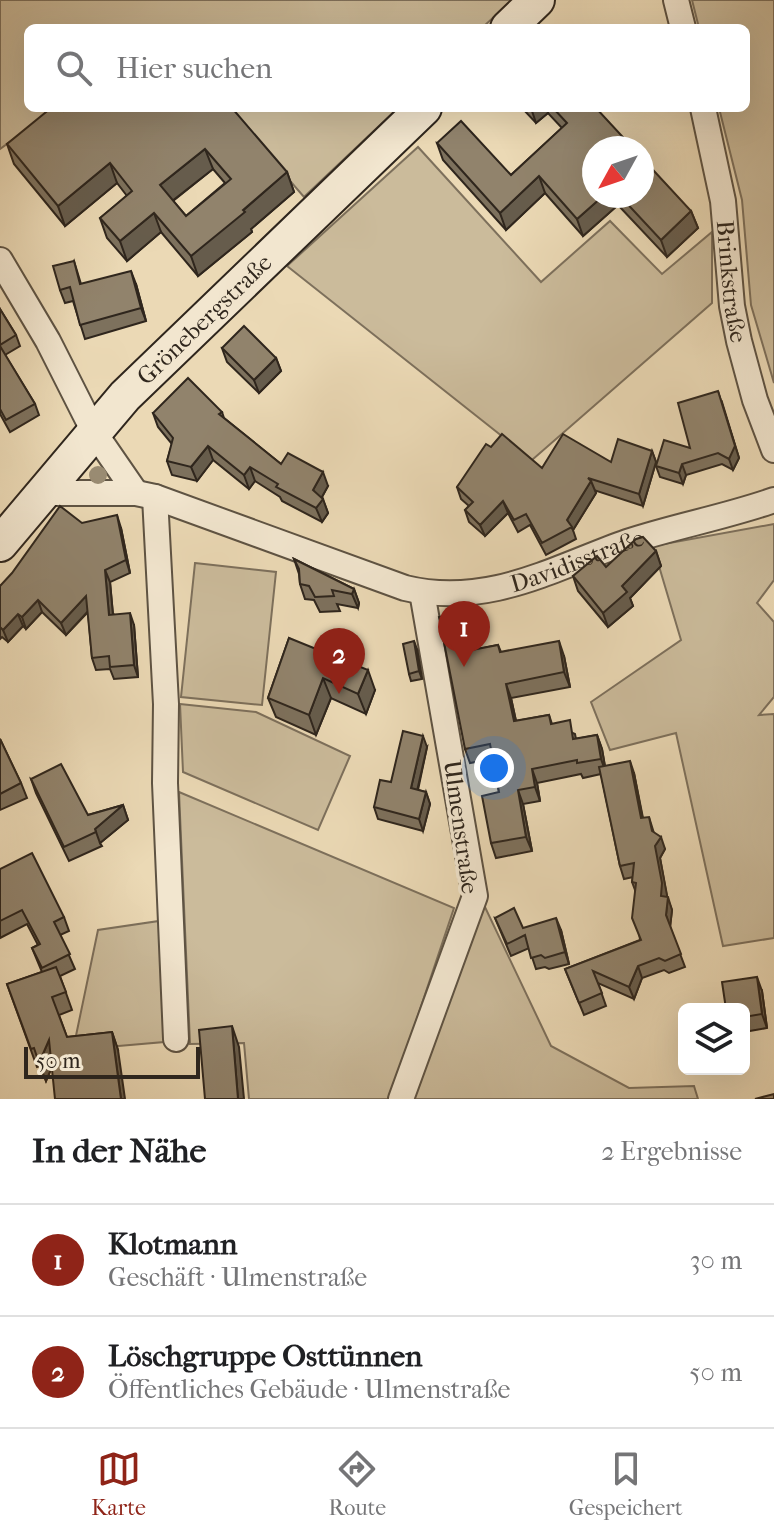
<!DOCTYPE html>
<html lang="de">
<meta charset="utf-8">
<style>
:root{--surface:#fff;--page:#f6f6f6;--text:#202124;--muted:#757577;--line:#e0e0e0;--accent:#8f2418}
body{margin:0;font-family:"IM FELL French Canon",serif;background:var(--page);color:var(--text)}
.controls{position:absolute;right:24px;bottom:24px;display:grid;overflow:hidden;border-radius:12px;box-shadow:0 8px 32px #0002}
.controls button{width:72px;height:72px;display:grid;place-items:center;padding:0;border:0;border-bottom:2px solid var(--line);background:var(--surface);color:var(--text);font:40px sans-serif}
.compass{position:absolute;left:582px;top:136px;width:72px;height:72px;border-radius:50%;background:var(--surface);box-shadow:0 8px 32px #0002;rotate:230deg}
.scale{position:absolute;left:24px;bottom:20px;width:176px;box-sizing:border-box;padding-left:8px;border:4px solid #2f261d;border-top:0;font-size:22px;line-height:28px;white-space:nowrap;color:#2f261d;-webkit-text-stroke:6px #f2e6cf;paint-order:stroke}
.you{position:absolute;left:494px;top:768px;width:28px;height:28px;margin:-20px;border:6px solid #fff;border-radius:50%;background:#1a73e8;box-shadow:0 0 0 12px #1a73e833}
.badge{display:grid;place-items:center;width:52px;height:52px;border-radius:50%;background:var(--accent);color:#fff;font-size:26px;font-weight:700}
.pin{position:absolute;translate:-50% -66px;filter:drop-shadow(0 2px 4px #0008)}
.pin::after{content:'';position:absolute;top:42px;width:28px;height:24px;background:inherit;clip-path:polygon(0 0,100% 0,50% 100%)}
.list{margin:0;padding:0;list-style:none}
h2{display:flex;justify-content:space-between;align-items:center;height:104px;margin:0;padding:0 32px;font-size:34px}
h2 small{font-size:26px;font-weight:400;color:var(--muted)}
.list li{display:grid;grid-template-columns:52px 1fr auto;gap:24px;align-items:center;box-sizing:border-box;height:112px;padding:0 32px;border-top:2px solid var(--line)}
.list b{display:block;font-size:30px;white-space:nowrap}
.list p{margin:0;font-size:26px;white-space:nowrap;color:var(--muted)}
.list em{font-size:26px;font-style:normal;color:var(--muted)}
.icon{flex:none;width:44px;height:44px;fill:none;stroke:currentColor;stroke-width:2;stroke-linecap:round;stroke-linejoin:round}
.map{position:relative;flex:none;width:774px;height:1099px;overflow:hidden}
.search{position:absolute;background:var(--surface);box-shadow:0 8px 32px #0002;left:24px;right:24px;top:24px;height:88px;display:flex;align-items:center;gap:20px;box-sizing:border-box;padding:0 28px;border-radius:12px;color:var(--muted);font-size:30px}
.sheet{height:328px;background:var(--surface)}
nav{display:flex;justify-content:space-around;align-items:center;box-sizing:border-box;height:112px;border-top:2px solid var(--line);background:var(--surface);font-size:22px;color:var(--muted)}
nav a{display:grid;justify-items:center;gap:4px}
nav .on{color:var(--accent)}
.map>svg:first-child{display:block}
</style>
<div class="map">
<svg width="774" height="1099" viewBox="0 0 774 1099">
<rect width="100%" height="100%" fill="#ebd9b5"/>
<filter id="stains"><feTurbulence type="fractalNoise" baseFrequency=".0025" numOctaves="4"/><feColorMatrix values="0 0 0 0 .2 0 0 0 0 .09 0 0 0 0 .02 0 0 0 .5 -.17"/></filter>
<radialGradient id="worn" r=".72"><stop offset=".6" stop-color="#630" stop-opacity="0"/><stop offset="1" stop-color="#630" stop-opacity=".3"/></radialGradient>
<g fill="#cbbb9b" stroke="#7d705c" stroke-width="2">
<path d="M0 0H512L482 28H28V108H57L0 149Z"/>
<path d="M692 0H774V383L751 305 742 200 719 108H746V28H699Z"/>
<path d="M227 108H398L304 197Z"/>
<path d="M418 147 541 282 610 221 662 274 712 232V303L532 460 287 266Z"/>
<path d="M774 524V580L757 603 774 622V697L759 715 774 714V938L723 946 676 733 610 750 591 702 681 640 653 546Z"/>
<path d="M195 563 276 572 262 705 181 697Z"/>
<path d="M180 704 256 712 350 756 318 830 183 772Z"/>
<path d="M179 792 454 908 390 1099H249L244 1043 190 1044Z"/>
<path d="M484 905 551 1046 629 1088 694 1086 698 1099H414Z"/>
<path d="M159 921 164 1042 73 1050 98 930Z"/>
</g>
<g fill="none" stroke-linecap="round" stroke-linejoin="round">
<defs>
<g id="street">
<path d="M676 0 683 28"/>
<path id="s1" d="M703 108 723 201 732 306 739 341 755 400 774 450"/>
<path d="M0 260 48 341 94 432 136 493"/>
<path id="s2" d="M43 493H136L155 497 405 588C487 608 554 568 627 542 675 526 726 517 774 500"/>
<path d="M155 497 166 704 165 783 176 1039"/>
<path d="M401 1099 475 896 422 592"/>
</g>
<g id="secondary">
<path d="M508 28 537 0"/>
<path id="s3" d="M0 544 125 396 424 108"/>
</g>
</defs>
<use href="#street" stroke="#5e5343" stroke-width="28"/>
<use href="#secondary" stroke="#2f261d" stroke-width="38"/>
<use href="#street" stroke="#f2e6cf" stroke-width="24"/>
<use href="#secondary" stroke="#f2e6cf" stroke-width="34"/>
</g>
<circle fill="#998b72" cx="98" cy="475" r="9"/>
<g fill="#7d715d" stroke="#2f261d" stroke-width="2" fill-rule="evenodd">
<path d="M522 108H596L594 196H642L691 211 698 228 667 257 618 205 583 236 545 193 506 230 443 160 437 143 511 175 562 128 548 113 536 123Z"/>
<path d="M64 111 287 172 294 192 251 229 252 232 198 276 161 232 127 261 107 238 100 218 127 196 117 183 65 226 14 164 7 144ZM213 169 225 183 186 216 173 201Z"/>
<path d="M74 261 81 284H136L146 321 85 339 73 301 65 303 60 290Z"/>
<path d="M0 309 16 335 20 346 5 355 35 404 39 415 10 432 0 414Z"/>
<path d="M222 348 276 358 281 371 259 393 227 362Z"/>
<path d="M722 402 739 458 733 470 722 464 686 475 683 484 660 477 656 466 690 448Z"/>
<path d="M222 412 224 418 281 464 328 486 322 497 328 513 322 522 282 501 280 497 255 481 249 489 213 460 197 481 172 475 167 461 172 444 158 427 153 413Z"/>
<path d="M491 447 542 468 611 462 652 451 656 462 643 506 594 490 596 493 573 530 576 539 546 555 530 525 518 532 508 513 485 536 469 522 465 510 469 506 461 499 457 487Z"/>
<path d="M82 523 121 528 130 573 110 582 113 614 134 625 138 677 114 679 110 669 96 670 92 658 88 612 66 635 42 612 26 629 23 626 8 642 2 637 0 639V586Z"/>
<path d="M656 551 661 566 630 598 633 606 608 627 578 591 573 576 606 567Z"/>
<path d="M294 559 354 589 359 603 358 608 337 604 340 611 320 612 314 600 305 599 300 584 299 574Z"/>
<path d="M459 613 464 627 469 651 498 645 501 652 564 656 570 687 511 698 516 721 549 715 552 724 575 734 576 739 597 735 602 749 605 766 634 773 643 818 665 849 660 858 667 897 672 910 670 927 685 967 669 973 664 970 642 978 634 999 598 983 606 1006 584 1015 565 969 640 940 635 890 632 882 633 877 624 879 620 866 601 774 583 778 581 774 537 783 540 801 523 804 532 851 496 858 491 843 499 792 492 759 470 763 465 749Z"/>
<path d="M289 638 375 690 366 714 331 698 316 735 276 717 268 698Z"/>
<path d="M417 649 422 679 411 681 409 674Z"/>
<path d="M0 739 21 783 27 798 0 810Z"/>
<path d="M427 747 418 790 426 792 430 804 423 831 378 819 374 807 391 782Z"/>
<path d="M31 779 88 815 123 805 128 820 100 843 102 846 69 861 36 793Z"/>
<path d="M0 869 64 917 69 931 60 935 75 969 60 976 72 1010 59 1015 67 1037 112 1032 118 1050 52 1066 46 1081 40 1066 37 1067 7 984 42 972 32 948 38 945 27 924 0 938Z"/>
<path d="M495 918 523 928 561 930 569 964 549 969 545 967 536 969 529 948 511 956Z"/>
<path d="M762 991 767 1028 744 1032V1009Z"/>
</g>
<g fill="#665c4c" stroke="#2f261d" stroke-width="2">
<path d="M531 108H546L548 113 536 123Z"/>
<path d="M205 149 213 169 167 205 160 185Z"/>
<path d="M110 163 117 183 65 226 58 206Z"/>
<path d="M287 172 294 192 251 229 252 232 198 276 191 256Z"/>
<path d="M539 176 545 193 506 230 500 213Z"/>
<path d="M603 196H615L618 205 583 236 577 219Z"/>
<path d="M691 211 698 228 667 257 661 240Z"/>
<path d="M154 213 161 232 127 261 120 241Z"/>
<path d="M131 271 136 284 146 321 141 308Z"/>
<path d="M276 358 281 371 259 393 254 380Z"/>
<path d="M718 391 739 458 733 470 729 459Z"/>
<path d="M208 446 213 460 197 481 191 467Z"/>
<path d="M652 451 656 462 643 506 639 494Z"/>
<path d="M682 464 686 475 683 484 679 473Z"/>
<path d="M250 467 255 481 249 489 244 475Z"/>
<path d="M323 472 328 486 318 504 313 490Z"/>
<path d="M591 481 596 493 573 530 567 520Z"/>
<path d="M323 499 328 513 322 522 316 508Z"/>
<path d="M503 501 508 513 485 536 480 525Z"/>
<path d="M117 515 121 528 130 573 126 560Z"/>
<path d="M656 551 661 566 630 598 633 606 608 627 603 613 622 586Z"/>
<path d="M105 570 110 582 114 627 109 615Z"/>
<path d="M354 589 359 603 358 608 352 594Z"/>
<path d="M86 596 91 608 66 635 61 623Z"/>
<path d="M38 600 42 612 26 629 22 617Z"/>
<path d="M130 613 134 625 138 677 134 665Z"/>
<path d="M459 613 464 627 472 665 466 651Z"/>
<path d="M18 614 23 626 8 642 3 630Z"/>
<path d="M414 641 417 649 422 679 419 671Z"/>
<path d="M559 641 564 656 570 687 564 672Z"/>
<path d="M368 670 375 690 366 714 358 694Z"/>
<path d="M323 678 331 698 316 735 309 715Z"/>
<path d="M506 684 511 698 519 735 514 721Z"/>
<path d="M597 735 602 749 606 773 601 759Z"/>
<path d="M423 736 427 747 415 800 411 788Z"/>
<path d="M630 761 634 773 645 831 641 818Z"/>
<path d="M532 769 537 783 540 801 535 787Z"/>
<path d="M518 790 523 804 532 851 526 837Z"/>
<path d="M426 792 430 804 423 831 419 819Z"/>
<path d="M123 805 128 820 100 843 95 829Z"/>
<path d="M649 817 657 843 661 837 665 849 660 858 667 895 666 909 661 896Z"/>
<path d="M668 897 672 910 670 928 666 915Z"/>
<path d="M556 918 561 930 569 964 565 952Z"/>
<path d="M638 966 642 978 634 999 629 987Z"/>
<path d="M757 977 762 991 767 1028 762 1014Z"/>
<path d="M232 1026 239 1047 244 1099H238Z"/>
<path d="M112 1032 118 1050 125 1099H121Z"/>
<path d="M49 1040 56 1058 46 1081 39 1063Z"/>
</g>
<g fill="#91836c" stroke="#2f261d" stroke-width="2" fill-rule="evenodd">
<path d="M51 108H61L64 111 68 108H232L287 172 243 210 245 212 191 256 154 213 120 241 100 218 132 191 110 163 58 206 7 144ZM205 149 231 179 186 216 160 185Z"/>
<path d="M553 108H596L633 148H594V196H603L577 219 539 176 500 213 437 143 461 121 511 175 567 123Z"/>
<path d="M642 158 691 211 661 240 620 196H642Z"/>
<path d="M74 261 80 284 131 271 141 308 80 325 70 287 60 290 53 266Z"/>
<path d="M0 309 16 335 0 345Z"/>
<path d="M244 326 276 358 254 380 222 348Z"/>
<path d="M0 346 35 404 6 420 0 409Z"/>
<path d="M188 378 222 412 219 414 281 464 288 453 323 472 313 490 323 499 316 508 276 487 278 484 250 467 244 475 208 446 191 467 167 461 173 438 153 413Z"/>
<path d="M718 391 735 446 729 459 718 453 682 464 679 473 656 466 664 440 690 448 678 403Z"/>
<path d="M502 434 542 468 563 434 611 462 618 439 652 451 639 494 588 478 591 481 567 520 572 527 542 543 526 514 514 520 503 501 480 525 465 510 473 502 457 487 486 444 491 447Z"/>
<path d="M60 506 82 523 117 515 126 560 105 570 109 615 130 613 134 665 110 667 109 656 92 658 86 596 61 623 38 600 22 617 18 614 3 630 0 627V586L12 573Z"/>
<path d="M643 537 656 551 622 586 627 592 603 613 573 576 597 556 606 567 636 539Z"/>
<path d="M294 559 354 589 352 594 332 590 334 596 315 597 309 586 300 584 299 569Z"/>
<path d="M459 613 466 651 498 645 500 652 559 641 564 672 506 684 514 721 549 715 551 724 570 720 573 739 597 735 601 759 577 763V760L532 769 535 787 518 790 526 837 491 843 482 796 499 792 490 744 465 749 439 617Z"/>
<path d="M289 638 368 670 358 694 323 678 309 715 268 698Z"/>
<path d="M414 641 419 671 409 674 403 644Z"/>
<path d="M403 731 423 736 411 788 426 792 419 819 374 807 380 780 391 782Z"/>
<path d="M0 739 21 783 0 794Z"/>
<path d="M630 761 641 818 649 817 652 831 661 837 655 846 662 883 661 896 668 897 666 915 681 954 665 961 659 958 638 966 629 987 593 971 602 993 579 1003 565 969 641 940 632 918 636 883 632 882 634 863 620 866 599 767Z"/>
<path d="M61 764 88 815 123 805 95 829 96 832 64 847 31 779Z"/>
<path d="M32 853 64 917 54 922 70 954 42 968 32 948 40 944 22 910 0 921V869Z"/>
<path d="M514 908 523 928 556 918 565 952 545 958 541 955 531 958 525 935 507 944 495 918Z"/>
<path d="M56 967 66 992 52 997 67 1037 112 1032 121 1099H55L49 1040 39 1063 34 1048 31 1049 7 984Z"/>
<path d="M757 977 762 1014 744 1017V1009H726L722 982Z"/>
<path d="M232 1026 238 1099H205L199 1030Z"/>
<path d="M774 1094V1099H755Z"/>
</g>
<g text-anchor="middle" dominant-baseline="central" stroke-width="7" stroke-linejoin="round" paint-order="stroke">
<g font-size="24" fill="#2f261d" stroke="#f2e6cf">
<text stroke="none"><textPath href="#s1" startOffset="176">Brinkstraße</textPath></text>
<text stroke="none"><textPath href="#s3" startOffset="304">Grönebergstraße</textPath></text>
<text stroke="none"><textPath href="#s2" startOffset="556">Davidisstraße</textPath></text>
<text transform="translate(461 827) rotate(82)">Ulmenstraße</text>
</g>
</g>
<rect width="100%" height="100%" filter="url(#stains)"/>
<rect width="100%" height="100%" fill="url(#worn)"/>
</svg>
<div class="controls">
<button><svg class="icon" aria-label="layers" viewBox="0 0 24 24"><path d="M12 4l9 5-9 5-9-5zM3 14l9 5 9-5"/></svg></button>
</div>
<svg class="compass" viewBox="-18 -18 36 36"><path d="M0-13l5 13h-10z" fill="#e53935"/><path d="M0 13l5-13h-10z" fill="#757577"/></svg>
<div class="scale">50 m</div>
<div class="you"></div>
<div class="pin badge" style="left:464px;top:667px">1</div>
<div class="pin badge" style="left:339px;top:694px">2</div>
<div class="search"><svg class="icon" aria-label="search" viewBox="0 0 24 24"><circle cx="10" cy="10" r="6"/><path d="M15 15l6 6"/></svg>Hier suchen</div>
</div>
<section class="sheet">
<h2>In der Nähe<small>2 Ergebnisse</small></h2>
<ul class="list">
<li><span class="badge">1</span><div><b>Klotmann</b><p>Geschäft · Ulmenstraße</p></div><em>30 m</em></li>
<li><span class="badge">2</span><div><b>Löschgruppe Osttünnen</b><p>Öffentliches Gebäude · Ulmenstraße</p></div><em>50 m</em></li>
</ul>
</section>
<nav>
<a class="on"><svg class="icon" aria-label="map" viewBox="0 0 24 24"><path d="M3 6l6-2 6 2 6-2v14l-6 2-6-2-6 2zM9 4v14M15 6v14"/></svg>Karte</a>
<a><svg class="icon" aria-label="directions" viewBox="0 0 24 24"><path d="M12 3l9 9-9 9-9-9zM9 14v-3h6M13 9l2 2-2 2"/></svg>Route</a>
<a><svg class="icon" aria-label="saved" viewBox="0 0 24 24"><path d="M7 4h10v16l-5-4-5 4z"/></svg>Gespeichert</a>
</nav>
